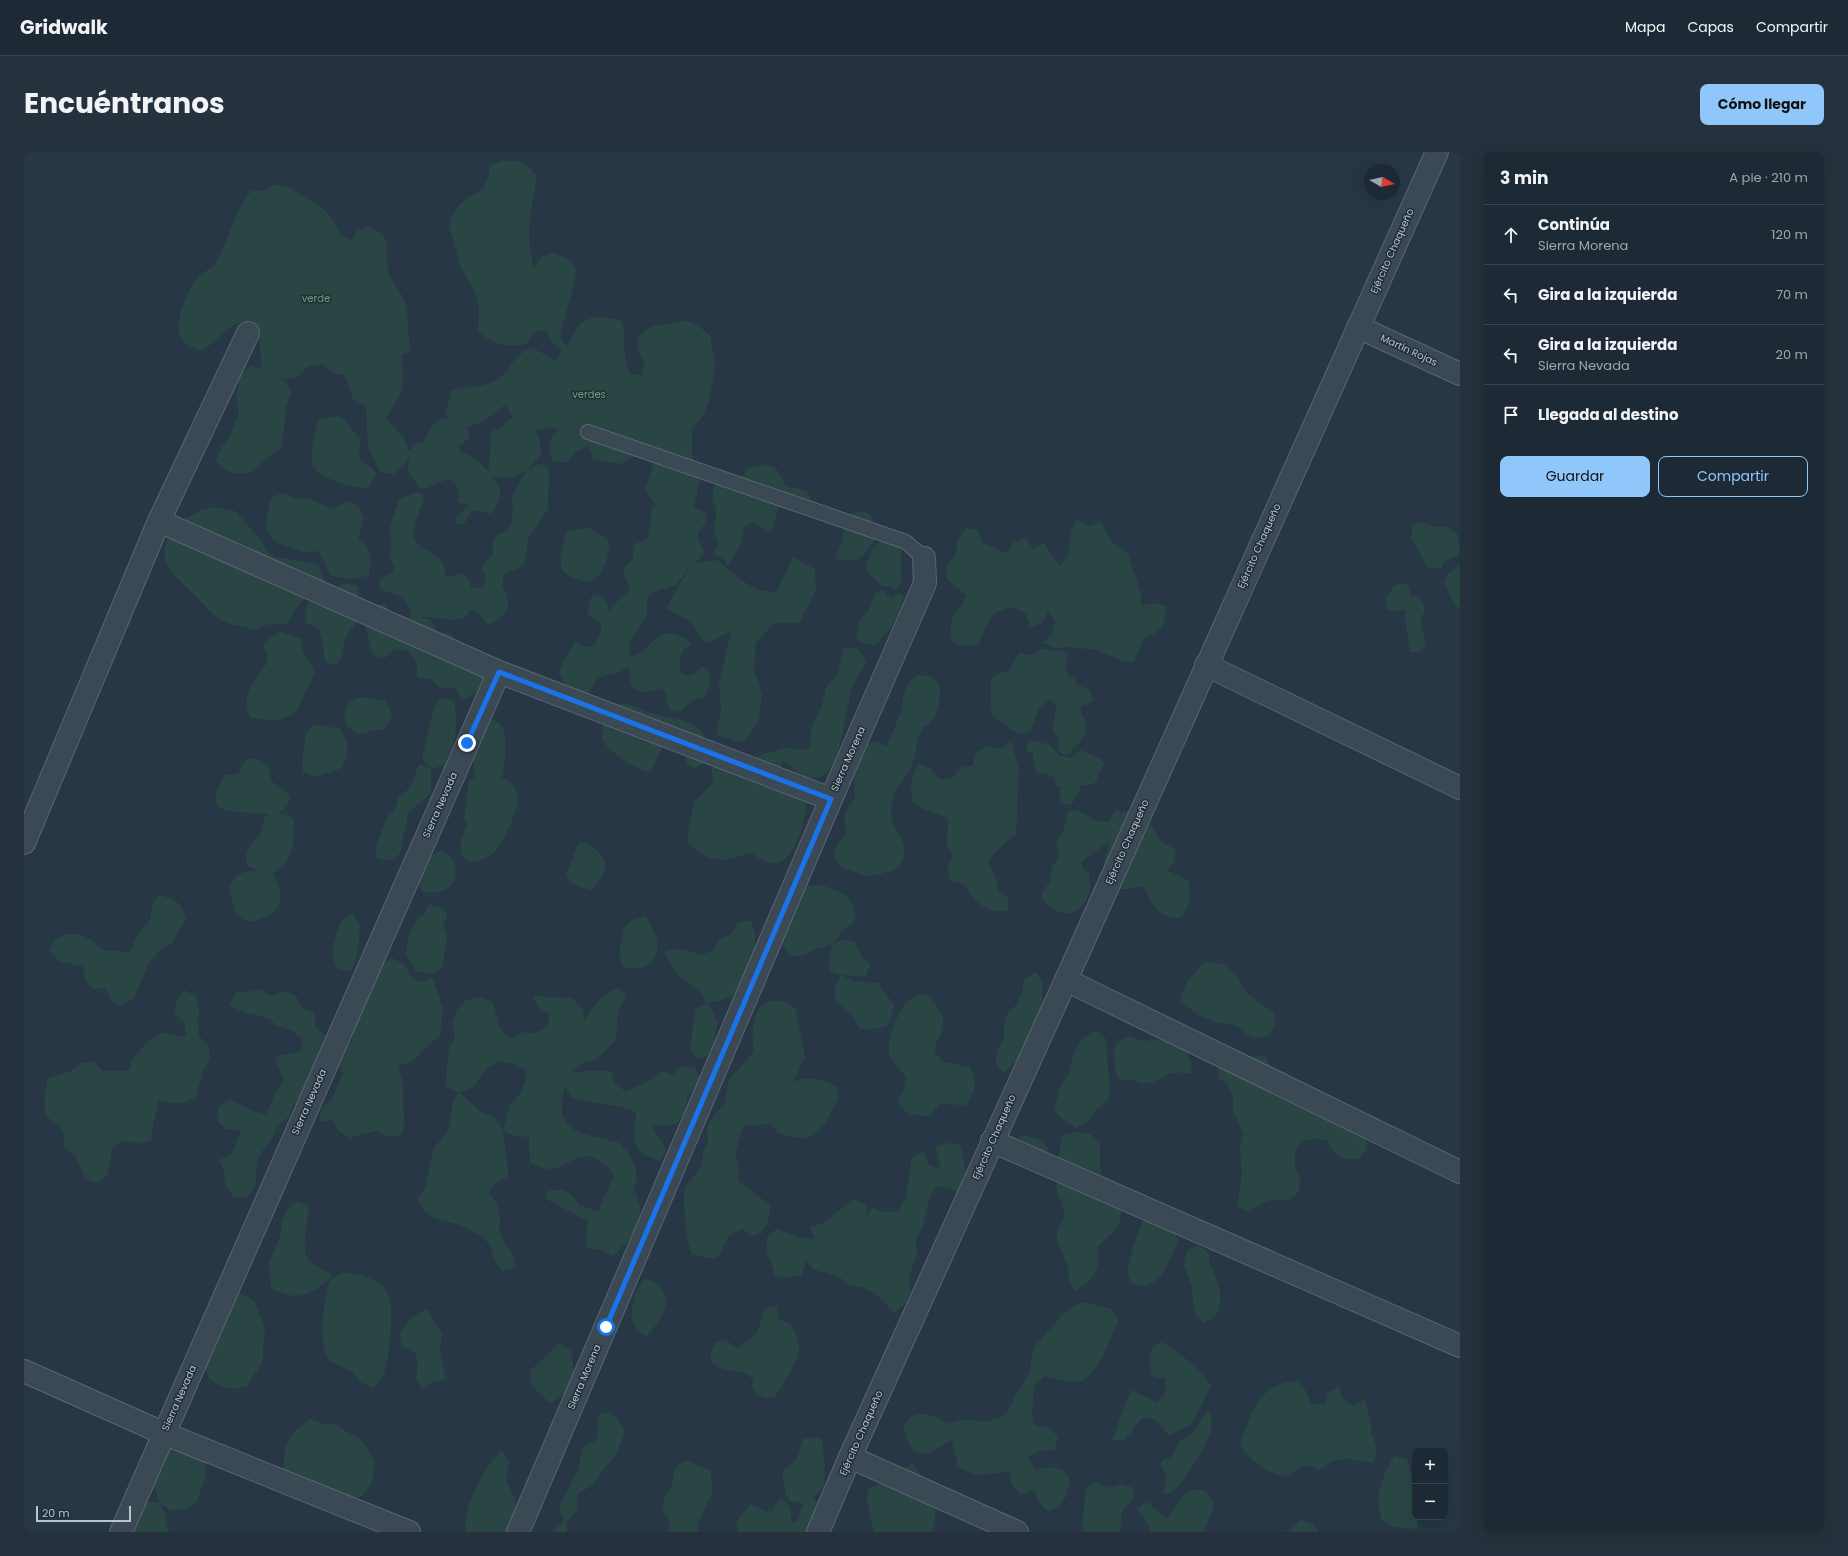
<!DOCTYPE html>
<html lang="es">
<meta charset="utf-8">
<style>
:root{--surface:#1d2934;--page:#25313c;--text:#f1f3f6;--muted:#a0a6ac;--line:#3b454f;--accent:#90c7fb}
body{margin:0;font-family:Poppins,sans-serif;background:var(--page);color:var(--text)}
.controls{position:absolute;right:12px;bottom:12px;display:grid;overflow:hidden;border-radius:8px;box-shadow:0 4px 16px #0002}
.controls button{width:36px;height:36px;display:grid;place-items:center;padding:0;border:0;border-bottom:1px solid var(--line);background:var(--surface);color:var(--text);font:20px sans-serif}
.compass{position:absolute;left:1340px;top:12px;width:36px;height:36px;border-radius:50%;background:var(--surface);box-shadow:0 4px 16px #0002;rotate:99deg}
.scale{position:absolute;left:12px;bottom:10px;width:95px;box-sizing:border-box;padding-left:4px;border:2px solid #b9c3ce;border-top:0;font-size:11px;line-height:14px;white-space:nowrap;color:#b9c3ce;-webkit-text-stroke:3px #202e3a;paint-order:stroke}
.stop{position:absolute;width:12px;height:12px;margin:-9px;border:3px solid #1a73e8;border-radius:50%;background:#fff}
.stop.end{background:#1a73e8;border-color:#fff;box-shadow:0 1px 4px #0008}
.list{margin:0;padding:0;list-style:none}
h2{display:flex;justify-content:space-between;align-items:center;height:52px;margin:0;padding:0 16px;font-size:17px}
h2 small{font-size:13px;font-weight:400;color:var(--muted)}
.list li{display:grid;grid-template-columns:26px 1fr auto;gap:12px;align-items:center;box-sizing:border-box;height:60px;padding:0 16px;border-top:1px solid var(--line)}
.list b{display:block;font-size:15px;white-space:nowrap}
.list p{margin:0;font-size:13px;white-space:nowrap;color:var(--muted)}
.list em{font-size:13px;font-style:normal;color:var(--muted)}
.actions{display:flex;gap:8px;padding:12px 16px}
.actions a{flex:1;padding:9px 0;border:1px solid var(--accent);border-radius:8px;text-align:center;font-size:14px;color:var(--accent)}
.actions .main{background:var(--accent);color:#111}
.icon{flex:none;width:22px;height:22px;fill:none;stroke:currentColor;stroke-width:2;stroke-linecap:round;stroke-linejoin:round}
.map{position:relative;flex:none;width:1436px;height:1380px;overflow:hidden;border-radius:8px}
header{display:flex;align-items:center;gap:24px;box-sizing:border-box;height:56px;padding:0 20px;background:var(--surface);border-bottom:1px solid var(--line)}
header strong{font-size:19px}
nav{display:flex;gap:22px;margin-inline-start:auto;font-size:14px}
.intro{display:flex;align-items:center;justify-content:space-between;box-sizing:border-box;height:96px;padding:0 24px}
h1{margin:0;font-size:28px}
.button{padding:10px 18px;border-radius:8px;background:var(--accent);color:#111;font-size:14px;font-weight:700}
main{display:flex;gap:24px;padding:0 24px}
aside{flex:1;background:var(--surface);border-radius:8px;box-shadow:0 4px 16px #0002}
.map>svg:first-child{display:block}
</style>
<header>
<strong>Gridwalk</strong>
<nav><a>Mapa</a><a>Capas</a><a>Compartir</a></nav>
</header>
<div class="intro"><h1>Encuéntranos</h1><a class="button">Cómo llegar</a></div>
<main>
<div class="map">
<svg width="1436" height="1380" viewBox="0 0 1436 1380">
<rect width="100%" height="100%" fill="#273745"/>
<g fill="#294645" fill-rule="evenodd">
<path d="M477 9C495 8 501 10 513 24 507 54 501 86 510 116L517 105 530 101 542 106 552 117C551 142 539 161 536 185L543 196C545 192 546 186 549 182 561 161 579 163 598 169 603 189 597 201 606 221L618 224 621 212 614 200 613 187C623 175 630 172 646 172 651 171 656 169 661 169 671 170 678 177 686 183L691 210 690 222 684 252 678 265 668 276V301L676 328 670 355 682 361C684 376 673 376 674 385 675 392 681 395 679 404L669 411 693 408C711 423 727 440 752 440L769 405 791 417 792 438 775 471H750L732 491 730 517 738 543 735 569 718 591 692 582 697 556 695 532 707 479 682 492 667 470 642 457 666 414 652 433 630 440 623 445C623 452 624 460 621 467 611 486 604 481 606 506 610 503 616 501 620 498 636 482 641 476 663 487L667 493C655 496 655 511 657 521L663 524 669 523 679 514 685 518 686 531 681 545C677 546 672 547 668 549 659 554 659 562 647 559 641 551 644 543 639 536 630 538 614 545 608 534 605 528 607 520 604 514 587 532 574 511 565 545L542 533 535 520 540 507 551 490 563 495 570 493 577 480V472L572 467 566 465 563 459 566 447 571 443C584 443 581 451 586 460 589 448 602 447 606 436L599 422 601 415C612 409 608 403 610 393 614 390 619 389 622 387 626 384 627 361 629 354L635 352 629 350 621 338 629 313 622 301 609 305 598 312 569 307 564 294 552 300 544 310H529L525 298 527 285 536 278 525 275 511 278 516 287 517 302 504 317 514 312 521 313 525 319 524 357 504 387 501 407 499 414 492 418H486L480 422C475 439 484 437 484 449 485 461 475 469 465 472L460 469 457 462 445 457 442 465C428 472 413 464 397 465L407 468 413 480 426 481C435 494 443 499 458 501 469 524 462 540 437 549L432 536H417L407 527 393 525V511L385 499 371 497 361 506 348 503 339 463 346 453 360 452 379 472 388 463C382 443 377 444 358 439L355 433 356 427 368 421 370 415 365 403 368 390 365 378 375 347 393 340 400 343C398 357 390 369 390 382 389 395 409 399 416 407 420 412 420 419 422 424H429L435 421C442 424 450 429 445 438L451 435 457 436 461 431 462 424 458 419 459 412 469 403V390L472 384 484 377 487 371 489 359 487 346 503 318 489 326 469 325C481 340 478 348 466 362L454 358 447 360 440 372H433L432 365 446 352 433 351C435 340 436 335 427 328H421L401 337 395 335 384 319 385 303 381 313 370 322 356 320 344 295 342 254 329 247 320 223 308 221 298 212 284 214C274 226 269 228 253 226L261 229 267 241 262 254 258 294C248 304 236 311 226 321 208 322 203 321 192 308L197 296 206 285 215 261 212 249 216 223 227 214 238 217 234 178 224 169C198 174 198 186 178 199 170 196 160 193 156 184 150 169 165 135 175 124 179 119 187 118 190 113 205 90 209 61 227 39H240L251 33 264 35 301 58 310 69 316 82 327 89 333 79 345 74C373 89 359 95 364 118 366 129 379 140 382 154 385 168 383 182 387 197L377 204C381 237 381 237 362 266L380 286 385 299 393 291H400C402 278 408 273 419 266L425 268 421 262 428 238C445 234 465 236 479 223 491 210 489 205 507 195L531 208 538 198 528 190 522 177 510 180 502 192C483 196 468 192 454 179L455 153 451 140 437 116 425 75 428 63 436 52 446 44 458 38 464 26 466 14ZM481 253 490 268 485 267 475 277 468 279C464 291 468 305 464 319 456 311 449 302 437 301L434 295 445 286V280L443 275 458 270Z"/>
<path d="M315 264 320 267 337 288 335 302 337 309 348 316 352 322 345 335C333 339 296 326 289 315 285 308 291 273 295 267Z"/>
<path d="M739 312 752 316 762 334 782 338 786 344 787 359 756 351 748 377 742 380 732 371H725L720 376 718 390 704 414 701 408 689 402 695 392C683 374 699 363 688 348L691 329 716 326 725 316Z"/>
<path d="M259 341 272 347H286L310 357 322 349 334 354 340 366 334 387C349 400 348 404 345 423 330 428 321 428 306 423L295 399C281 401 281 400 268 396 264 394 260 394 256 392 237 383 242 361 248 345Z"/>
<path d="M191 355 211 359 237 388 244 400 249 404 295 413 302 431C284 442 273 453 263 472 256 474 249 471 242 473 238 473 235 477 231 477 227 477 222 476 219 475 189 470 185 456 165 438 157 430 143 418 141 407 137 378 167 358 191 355Z"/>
<path d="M837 359 843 361 849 365V379L852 385C850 391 836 409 830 409 824 408 823 407 817 409L811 406C812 401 815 398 817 394 822 379 815 364 837 359Z"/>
<path d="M1053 367 1064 374 1077 370 1089 392 1090 390 1104 402 1117 441V453L1130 451 1143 454C1140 474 1140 479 1120 485L1110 510 1098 509 1072 498 1046 495 1031 496 1018 491 1028 482 1031 470 1024 459 1019 471 1006 475 1002 462 990 455C960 461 967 469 954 493L940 494 928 490C923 462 932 465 943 444L922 426 924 412 932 401 934 387 942 376 954 378 958 391 983 401 989 390 1002 386 1009 397 1020 391 1035 414 1044 404 1047 379Z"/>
<path d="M1397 370 1413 375H1424L1434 383 1436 397 1434 403 1420 410 1417 416 1410 417 1403 414 1387 386 1389 373Z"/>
<path d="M562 376 568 377 584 388C586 397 584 403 581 412 572 436 555 432 538 418L536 405 542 379Z"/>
<path d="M859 388 876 395C879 407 875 418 878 430L871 438 865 434H858L844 421 842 414 849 396Z"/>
<path d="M1434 414H1436V457C1428 452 1423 438 1420 429L1425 421Z"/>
<path d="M322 431 334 434 335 441 333 469 321 486 317 507 312 512 306 513 301 509 297 483 294 477 282 471C280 459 283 446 296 442 300 440 307 440 311 437 316 434 316 432 322 431Z"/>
<path d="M1376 431 1384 432 1388 446 1392 444 1399 452 1401 459 1396 467 1402 494 1395 500H1386L1381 467V457L1373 460 1364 458 1362 446 1369 435Z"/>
<path d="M859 437 862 443 869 446 873 441 879 444C878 461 864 482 851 493L838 491 832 486 836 467 845 458 852 440Z"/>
<path d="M256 480 276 486 279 499 291 521 273 558 268 563 253 569 226 565C212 534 246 519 244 503 243 500 240 495 238 492Z"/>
<path d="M826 495 834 497 843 509C839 517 833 525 829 533 822 551 818 622 794 625 773 628 769 610 757 609 758 612 757 617 759 620 764 630 778 636 781 647 785 663 771 708 753 711 744 713 735 707 728 701L701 708 687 706 675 701 665 692 663 686 670 650 689 631 687 619 690 611 721 620 733 604 760 596 780 597 786 595 788 574 798 554 803 533 813 524 820 496Z"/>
<path d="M1019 497 1039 499 1043 504 1042 518 1044 524 1050 526 1053 533 1065 537 1070 549 1057 555V562L1062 568C1064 585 1054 591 1044 603L1037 601 1034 595 1035 588 1028 577 1032 557 1031 551 1025 547 1015 557 1007 578C994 585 989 580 979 571 974 567 971 567 967 561 969 549 964 539 968 526L973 522 985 519 995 501 1008 503Z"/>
<path d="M894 523 907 524 916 534C916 551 915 559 905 573H900L894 586 891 605 886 618 870 641 867 655 868 669 881 694 879 708 870 718 844 725 816 715 810 703 813 692 823 682C819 665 818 660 831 647L830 621 839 594 851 589 863 594 878 557 879 543 884 531Z"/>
<path d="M336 545 362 549 368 564 361 577 333 582 322 574 320 562 325 550Z"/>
<path d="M418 545 430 549C435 578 432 587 420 613L407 617V633L406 642 384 661 376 702 364 709 351 705 353 692 362 667 371 657 375 644 386 636 395 612 406 616 398 607 410 555Z"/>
<path d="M597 551C610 553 619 559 631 562 654 569 686 568 682 601 681 610 679 614 670 616L664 613 659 600 640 594C633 602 632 613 625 620 614 619 579 597 578 585 577 577 580 566 582 557Z"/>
<path d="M470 567C472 570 477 573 479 576 484 583 481 618 477 626 511 635 484 677 474 696 461 712 431 718 437 689 438 683 442 678 443 671L440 666 445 627 451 625 448 598 463 568Z"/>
<path d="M291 572 316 577C326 593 326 599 318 616L291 625 279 620 278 607 282 581Z"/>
<path d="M1007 588 1026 593 1035 603 1047 606 1057 598 1075 606 1080 611 1071 631 1064 633H1058L1048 652 1042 653 1036 649 1037 636 1031 633V627L1026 623 1013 621 1010 615 1009 601 1003 599V593Z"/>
<path d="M987 589 995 616 992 682 970 701 964 712 971 723 974 738 984 746V759C960 760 951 751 940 732L926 729 923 717 928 704 923 692 924 666 899 657 888 649C886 634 887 624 895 611L907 617 916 627 928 626 937 616 949 613 952 601 963 594 977 597Z"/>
<path d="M228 606 234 608 245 616 247 629C255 635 262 636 266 647 263 656 261 658 252 661L264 663 270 668C271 689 269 710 249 721 252 729 259 742 256 751 251 762 233 772 221 768 218 766 214 763 211 761L205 735C213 721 218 719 234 719L224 714C216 694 232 691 238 678 239 674 239 669 240 665L246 663C220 657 170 670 201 623L214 622 221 609Z"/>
<path d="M1048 658 1055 659 1072 669 1085 670 1091 658 1097 659V662L1100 659 1109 660 1125 670 1138 690 1152 698 1150 711 1143 718 1164 728C1168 743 1166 752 1158 765 1136 769 1127 752 1119 734L1106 737H1096L1087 729 1080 708 1086 692 1079 694 1057 710 1059 717 1065 721C1072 755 1044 777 1018 747V740L1026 730 1028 715 1035 704V698L1032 692 1041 674 1043 660Z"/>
<path d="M562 690C567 694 573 698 577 703 587 714 576 729 568 738L548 732 542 722 555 691Z"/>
<path d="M416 699C429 701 434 715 431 728 420 741 416 742 399 740L392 728 399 709Z"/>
<path d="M797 733C818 740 830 743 832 767L816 782 809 792 819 787 831 790 837 803 846 812 842 825 818 823 829 829 854 831 870 853 867 867 863 874 850 877H836L830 865 811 848V835L817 823 806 819 805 806 808 793 790 797 779 804H765C760 796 756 790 756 780 757 769 776 742 784 734Z"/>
<path d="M134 743C151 747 157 749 162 767L147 792 135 799 126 809 110 846 97 854 86 848 82 836 69 837 61 828 60 815 35 809 26 799C27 795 29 790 32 788 48 774 67 786 79 798L106 800 111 788 126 767 128 755Z"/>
<path d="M405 752 417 755 422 760 423 767 419 772 423 785 418 817C410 822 402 822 392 819L382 803 383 790 390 772 394 766 400 763Z"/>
<path d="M329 762 336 773 333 805 327 819 314 818C304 798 311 788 317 769Z"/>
<path d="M622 764C625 771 632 781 633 789 636 814 619 818 599 815L595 802 600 776 609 768Z"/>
<path d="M727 769 731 781V795L735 796C724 826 720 847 684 851L694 871 690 884 692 892 685 903 673 907 666 896 671 858 683 851 676 840 654 823 640 800C654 795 663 797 676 803L688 799 695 788 708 781 714 770Z"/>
<path d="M368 806 380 812 386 823 396 830 409 826 419 857 416 883 387 910 374 914 379 931V957L381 970 377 983 363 985 352 979 326 986 315 979 308 968 295 970 298 956 308 947 319 921 312 910 317 899 327 891 333 865 356 814Z"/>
<path d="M1181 809 1199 812 1211 822 1222 840 1250 862 1251 872 1246 883 1232 886 1222 883 1217 877 1208 872 1194 871 1173 863 1156 848C1159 832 1170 821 1181 809Z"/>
<path d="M1012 820 1019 831 1018 844 1022 873 999 903 979 921 972 911 973 898 980 888V874L983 862 993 852 998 840 1000 827Z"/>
<path d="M594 835 603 845C592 857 593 873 592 888L571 908 558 911 548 921 575 918 587 919 591 933 602 939 627 928 636 919 648 923 656 915H670L677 926 663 945 661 959 653 972 628 974 642 997 637 1009C606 1001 609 988 612 960 591 952 568 952 547 945L541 934 538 948V962L545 974 556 981 595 991 605 1002 611 1014 613 1027 607 1048 611 1040 616 1054V1067L613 1080 589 1104 576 1098 564 1096 562 1089 564 1069 522 1047V1040C537 1034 548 1040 556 1054L575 1059C578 1045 585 1036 590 1023 582 1013 570 1001 556 1005 548 1007 541 1013 533 1016 524 1019 515 1015 506 1011L505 985 492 984 479 979C482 994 482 1009 485 1024L473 1030 464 1041 473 1050 476 1064 475 1078 480 1091 489 1102 492 1115 478 1119 470 1108 467 1095 459 1085 436 1073 410 1066 399 1058 393 1047 401 1037 409 998 425 976 429 950 434 940 421 934 425 897 431 885 428 872 432 859 441 849 456 845 469 851 477 878 488 887 499 880 512 881 523 874 526 862 515 856 509 844 548 846 558 856 561 869C566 855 581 842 594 835ZM477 909 491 912 502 918 501 931 495 943 486 952 479 978 470 965 458 961 435 940 447 937 465 915Z"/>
<path d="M236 837 247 844 260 839 272 844 279 857 291 861V875L301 883 300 897 299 893 288 917 286 931 279 942 269 953 265 965 253 973C250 985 248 986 241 995 232 1007 231 1020 232 1034L223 1045H210L201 1034 200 1020 195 1008 207 1003 217 979 202 977 193 968 195 955 205 947 229 959 242 962 252 939 260 929 251 905 277 899 278 887 267 878 253 874 244 866 218 860 206 853 212 839 224 840Z"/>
<path d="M160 838 172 844 175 857 174 870 175 884 185 895 186 908 179 919 172 945C156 953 150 953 133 948L134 952 127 983 128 988 114 992 100 988 88 997 83 1024 73 1031 61 1027C57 1012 53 1004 40 995 41 978 38 973 22 965L20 953 23 927 47 919 57 911 70 909 79 919H105L108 907 125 888 138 881 162 885 161 871 151 862 152 849Z"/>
<path d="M902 843C920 860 924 868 913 891L912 889 911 901 920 910 946 915C953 932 952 937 942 953L915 952 906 964C889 964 883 964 873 949L880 937 882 925C878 919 867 910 865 902 862 888 876 850 890 845 893 843 898 843 902 843Z"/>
<path d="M750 849 763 850 772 857 781 906 769 930C784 924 798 927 813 935L814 947 802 970 794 980 782 987 755 982 746 972 720 974 711 1001 715 1014 714 1029 746 1053C746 1068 744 1076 730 1084L718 1077 706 1083 693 1106H681L668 1102C660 1080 660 1059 660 1036L677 1015 679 1001 684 988 683 975 690 963 700 953 705 927 730 900C728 880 726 870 738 852Z"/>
<path d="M1072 878 1082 887 1086 941 1083 949 1072 958 1065 969 1052 976 1040 968 1030 959 1037 933 1044 923 1051 898 1060 885Z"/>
<path d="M1105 884 1119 889 1151 886C1160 897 1172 908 1166 922 1160 921 1154 920 1149 921 1135 924 1124 939 1110 928L1101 929 1093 926 1089 900 1093 890Z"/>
<path d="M1216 899 1228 905 1241 904 1249 916 1262 920 1276 943 1342 976 1343 997 1334 1007C1316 1008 1311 1005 1304 989L1291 987 1277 989 1271 1001V1014L1276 1027 1275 1040 1264 1049C1246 1046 1240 1048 1226 1060L1213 1055 1218 1024 1216 995 1219 982 1209 958V945L1204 933 1194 926V913L1202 903Z"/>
<path d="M1053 980 1066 982 1076 990C1076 1003 1074 1017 1080 1030 1084 1039 1093 1047 1096 1056 1102 1072 1084 1085 1074 1094 1076 1117 1072 1127 1051 1139 1041 1124 1047 1126 1043 1113 1036 1089 1026 1089 1041 1063L1033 1037 1032 1023 1038 983Z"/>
<path d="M1000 983 1014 987 1024 996 1025 1005 1017 1016C1000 1018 995 1016 983 1003L989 989Z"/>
<path d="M922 991 936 993C941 1006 940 1017 944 1030L937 1042 924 1036 911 1035 905 1048 899 1075 892 1087 893 1100 885 1126 886 1140 881 1152 870 1161 852 1142 838 1135 826 1133 815 1125 791 1118 782 1109 778 1123 765 1126 751 1124 743 1099 742 1087 753 1076C765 1083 775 1086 790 1087L786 1074 799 1071 830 1047 842 1053V1066L848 1056 861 1060 874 1059 882 1045 888 1005 900 999 904 1012 917 1018 911 994Z"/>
<path d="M273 1049 285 1053C285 1068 276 1094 284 1107 288 1113 301 1118 308 1123 290 1143 271 1151 247 1136L245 1111 257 1082 258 1070 263 1058Z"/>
<path d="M1144 1064 1154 1089C1147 1104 1139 1131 1120 1134 1116 1134 1110 1132 1107 1131L1103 1118 1110 1092 1120 1065Z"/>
<path d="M1174 1093 1185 1101V1113L1186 1111C1192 1126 1204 1151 1190 1165 1188 1167 1183 1169 1180 1171L1171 1162 1168 1137 1160 1112 1163 1099Z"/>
<path d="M319 1121C337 1122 355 1126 364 1142 371 1153 365 1213 359 1224 357 1229 352 1232 349 1236L336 1230 328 1220 304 1208C294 1184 299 1152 307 1127Z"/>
<path d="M621 1127C635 1128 646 1144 641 1158 639 1163 627 1180 623 1184 599 1180 608 1137 621 1127Z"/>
<path d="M206 1141 219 1142 230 1149 241 1175 238 1211 223 1234 210 1237 198 1235 186 1228 181 1215Z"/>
<path d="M1062 1150 1088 1157 1094 1169C1088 1184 1073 1225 1056 1229 1044 1232 1032 1227 1020 1224L1010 1234 1008 1261 1011 1274 1025 1275 1034 1285 1031 1298 1016 1299 1004 1304 1011 1317 1025 1315 1038 1317 1046 1328C1043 1346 1041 1351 1025 1360L1015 1350 1010 1338 997 1343 988 1334 985 1320C962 1320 956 1329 934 1314L928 1288 904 1302 890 1300 883 1288 879 1274C882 1271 885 1266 888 1264 901 1258 915 1266 925 1272L936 1268 963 1269 976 1266 985 1257 992 1242 1006 1220 1007 1207 1011 1194 1039 1162 1050 1154Z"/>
<path d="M753 1154 754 1167 766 1171C769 1177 773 1183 774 1189 779 1208 759 1229 751 1246 741 1248 734 1244 728 1236L729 1228C726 1225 725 1223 721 1221 710 1217 677 1220 689 1195 692 1189 697 1189 703 1188L708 1193 714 1196C718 1192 732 1182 734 1180 740 1167 733 1156 753 1154Z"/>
<path d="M403 1157 418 1181 416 1200 422 1227 409 1230 398 1238 392 1226 394 1213 391 1201 379 1195 376 1182C383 1169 389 1162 403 1157Z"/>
<path d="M1137 1190C1153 1197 1178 1220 1187 1234L1168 1272 1145 1284 1131 1267 1118 1266 1100 1289 1088 1288C1095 1272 1099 1254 1108 1238L1133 1250 1142 1240 1141 1227 1128 1224 1125 1210 1127 1197Z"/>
<path d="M535 1191 546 1198C554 1223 550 1240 526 1251L507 1233 506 1219Z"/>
<path d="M1273 1229 1282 1239 1287 1252 1301 1253 1303 1241 1315 1234 1319 1247 1330 1254 1341 1246 1347 1273 1348 1286 1349 1283 1353 1298 1349 1311 1322 1307 1308 1309 1295 1318 1282 1313 1259 1325C1241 1319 1227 1309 1216 1293 1227 1261 1233 1232 1273 1229Z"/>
<path d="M1183 1259 1186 1260C1188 1267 1189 1277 1185 1284 1180 1297 1156 1340 1142 1342L1139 1340 1143 1324 1137 1315 1138 1308 1147 1305 1157 1288 1169 1281Z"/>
<path d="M584 1260 594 1267 601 1280 592 1304 577 1320 569 1333 555 1341 552 1346C556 1357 551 1362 543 1369V1380H528L538 1371 539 1364 535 1359 536 1353 554 1318 558 1298 561 1293 573 1288 574 1268 577 1261Z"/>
<path d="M287 1267 299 1272H312L323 1280 335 1286 344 1297 351 1309 348 1330 340 1342 329 1350 261 1321C256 1295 266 1280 287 1267Z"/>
<path d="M791 1285 798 1288 801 1313 800 1335 788 1347 796 1351 795 1380H715L712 1374 714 1368 726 1352 744 1360 750 1357 752 1351 757 1347C768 1353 767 1359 767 1370H773L779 1352 766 1349 762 1343 758 1322 761 1317 773 1307 779 1287Z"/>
<path d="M147 1286 180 1300 182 1324 173 1349 162 1357 148 1359 136 1352 141 1363 143 1377 146 1376 144 1380H105L122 1349 135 1351 129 1325Z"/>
<path d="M478 1298 485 1311C478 1336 488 1332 492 1352 494 1361 494 1371 494 1380H442C438 1355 460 1315 478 1298Z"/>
<path d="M1370 1304 1384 1307 1390 1335 1391 1365H1393L1394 1377 1368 1375 1357 1367C1351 1340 1357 1327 1370 1304Z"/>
<path d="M662 1308C671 1311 675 1317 686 1317L689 1338 675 1369 673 1380H644C647 1371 646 1366 639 1360L640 1346 648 1334 651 1315Z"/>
<path d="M888 1312C904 1329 918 1357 908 1380H851L849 1376 843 1349 845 1336 857 1331 870 1330 876 1318Z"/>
<path d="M1073 1330 1084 1336 1097 1332 1110 1336 1108 1349 1098 1359 1096 1380H1061L1058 1375 1062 1336Z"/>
<path d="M1168 1338H1181L1189 1348V1362L1188 1360 1179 1380H1127L1121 1367 1112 1357 1123 1350 1143 1367 1158 1345Z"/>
<path d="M1276 1368 1289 1372 1295 1380H1261L1267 1377Z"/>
</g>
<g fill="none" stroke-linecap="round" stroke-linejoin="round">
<defs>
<path id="service" d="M564 280 882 390 900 406"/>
<g id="minor">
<path d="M1334 175 1436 222"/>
<path d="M135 369 475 520 807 647"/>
<path d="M1182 513 1436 636"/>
<path d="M0 691 135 369 224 181"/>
<path d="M1042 828 1436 1020"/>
<path d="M968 989 1436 1194"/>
<path d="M0 1219 139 1281 385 1380"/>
<path d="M826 1305 993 1380"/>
<path d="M97 1380 475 520"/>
<path d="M494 1380 807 647 901 431 900 406"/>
<path d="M794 1380 826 1305 1042 828 1413 0"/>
</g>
</defs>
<use href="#service" stroke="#5a6672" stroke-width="16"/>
<use href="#minor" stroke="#5a6672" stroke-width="24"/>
<use href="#service" stroke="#3b4954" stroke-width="14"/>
<use href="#minor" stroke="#3b4954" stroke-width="22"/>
</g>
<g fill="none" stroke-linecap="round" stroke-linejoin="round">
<path stroke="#1a73e8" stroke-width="5" d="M443 591 475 520 807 647 582 1175"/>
</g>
<g text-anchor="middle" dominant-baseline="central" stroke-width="3" stroke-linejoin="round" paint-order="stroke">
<g font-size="10" fill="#b9c3ce" stroke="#202e3a">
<text transform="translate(1368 99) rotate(-66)">Ejército Chaqueño</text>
<text transform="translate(1385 198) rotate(25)">Martín Rojas</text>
<text transform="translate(1235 394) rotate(-66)">Ejército Chaqueño</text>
<text transform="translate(824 607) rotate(-66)">Sierra Morena</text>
<text transform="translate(416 653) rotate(-66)">Sierra Nevada</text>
<text transform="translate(1103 690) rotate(-66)">Ejército Chaqueño</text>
<text transform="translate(285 950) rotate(-66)">Sierra Nevada</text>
<text transform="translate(970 985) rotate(-66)">Ejército Chaqueño</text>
<text transform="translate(560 1225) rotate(-67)">Sierra Morena</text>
<text transform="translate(155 1246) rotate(-66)">Sierra Nevada</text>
<text transform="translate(837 1281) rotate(-66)">Ejército Chaqueño</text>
</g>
<g font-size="10" fill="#6f9f74" stroke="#202e3a">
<text x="292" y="146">verde</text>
<text x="565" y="242">verdes</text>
</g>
</g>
</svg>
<div class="controls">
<button>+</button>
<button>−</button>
</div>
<svg class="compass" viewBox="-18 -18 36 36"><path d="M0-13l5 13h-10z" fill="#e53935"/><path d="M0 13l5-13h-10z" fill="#a0a6ac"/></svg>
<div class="scale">20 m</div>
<div class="stop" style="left:582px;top:1175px"></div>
<div class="stop end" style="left:443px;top:591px"></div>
</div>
<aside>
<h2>3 min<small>A pie · 210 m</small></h2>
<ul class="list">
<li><svg class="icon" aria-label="ahead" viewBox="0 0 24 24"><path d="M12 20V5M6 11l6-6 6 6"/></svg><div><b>Continúa</b><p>Sierra Morena</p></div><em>120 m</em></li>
<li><svg class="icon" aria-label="left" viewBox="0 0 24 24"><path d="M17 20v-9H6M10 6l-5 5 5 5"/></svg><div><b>Gira a la izquierda</b></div><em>70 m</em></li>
<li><svg class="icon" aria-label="left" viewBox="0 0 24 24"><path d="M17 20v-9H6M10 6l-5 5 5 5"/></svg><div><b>Gira a la izquierda</b><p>Sierra Nevada</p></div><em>20 m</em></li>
<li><svg class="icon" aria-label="arrive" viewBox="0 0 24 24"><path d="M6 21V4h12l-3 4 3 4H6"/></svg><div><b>Llegada al destino</b></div></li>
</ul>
<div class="actions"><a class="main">Guardar</a><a>Compartir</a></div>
</aside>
</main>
